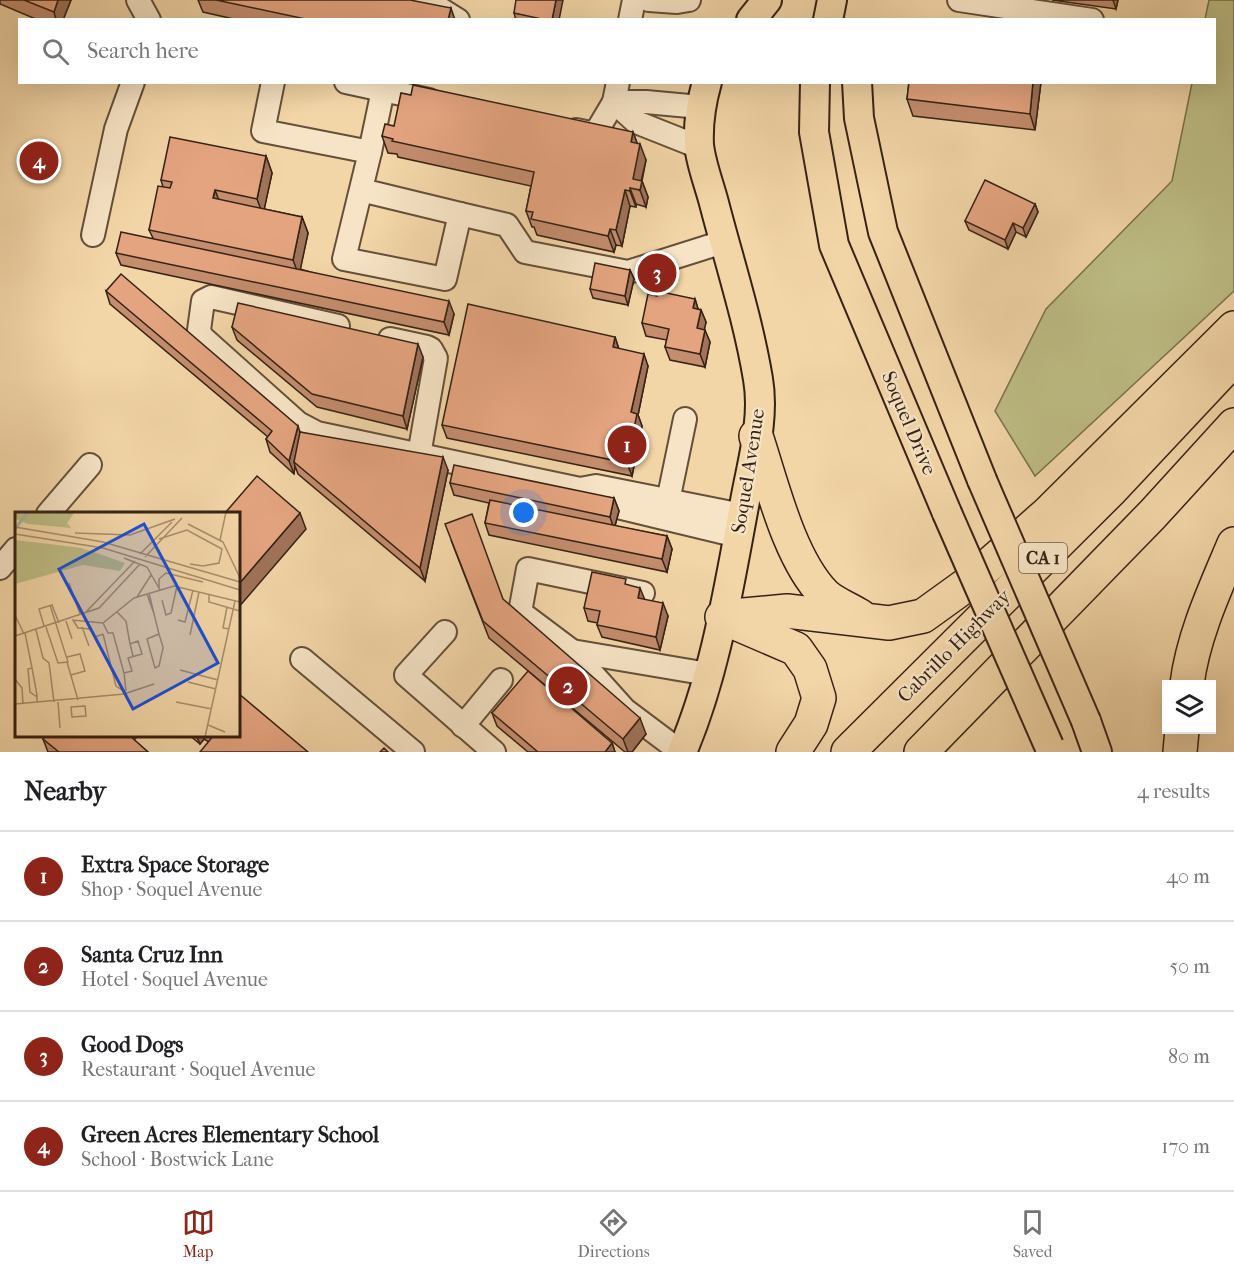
<!DOCTYPE html>
<meta charset="utf-8">
<style>
:root{--surface:#fff;--page:#f2f2f2;--text:#202124;--muted:#757577;--line:#e0e0e0;--accent:#8f2418}
body{margin:0;font-family:"IM FELL French Canon",serif;background:var(--page);color:var(--text)}
.controls{position:absolute;right:18px;bottom:18px;display:grid;overflow:hidden;border-radius:0px;box-shadow:0 6px 24px #0002}
.controls button{width:54px;height:54px;display:grid;place-items:center;padding:0;border:0;border-bottom:2px solid var(--line);background:var(--surface);color:var(--text);font:30px sans-serif}
.you{position:absolute;left:524px;top:513px;width:21px;height:21px;margin:-15px;border:4px solid #fff;border-radius:50%;background:#1a73e8;box-shadow:0 0 0 9px #1a73e833}
.badge{display:grid;place-items:center;width:39px;height:39px;border-radius:50%;background:var(--accent);color:#fff;font-size:20px;font-weight:700}
.pin{position:absolute;translate:-50% -50%;border:3px solid #fff;box-shadow:0 2px 6px #0006}
.list{margin:0;padding:0;list-style:none}
h2{display:flex;justify-content:space-between;align-items:center;height:78px;margin:0;padding:0 24px;font-size:26px}
h2 small{font-size:20px;font-weight:400;color:var(--muted)}
.list li{display:grid;grid-template-columns:39px 1fr auto;gap:18px;align-items:center;box-sizing:border-box;height:90px;padding:0 24px;border-top:2px solid var(--line)}
.list b{display:block;font-size:22px;white-space:nowrap}
.list p{margin:0;font-size:20px;white-space:nowrap;color:var(--muted)}
.list em{font-size:20px;font-style:normal;color:var(--muted)}
.icon{flex:none;width:33px;height:33px;fill:none;stroke:currentColor;stroke-width:2;stroke-linecap:round;stroke-linejoin:round}
.map{position:relative;flex:none;width:1234px;height:752px;overflow:hidden}
.search{position:absolute;background:var(--surface);box-shadow:0 6px 24px #0002;left:18px;right:18px;top:18px;height:66px;display:flex;align-items:center;gap:15px;box-sizing:border-box;padding:0 21px;border-radius:0px;color:var(--muted);font-size:22px}
.sheet{height:438px;background:var(--surface)}
nav{display:flex;justify-content:space-around;align-items:center;box-sizing:border-box;height:84px;border-top:2px solid var(--line);background:var(--surface);font-size:16px;color:var(--muted)}
nav a{display:grid;justify-items:center;gap:3px}
nav .on{color:var(--accent)}
.map>svg:first-child{display:block}
</style>
<div class="map">
<svg width="1234" height="752" viewBox="0 0 1234 752">
<rect width="100%" height="100%" fill="#f3d6a8"/>
<filter id="stains"><feTurbulence type="fractalNoise" baseFrequency=".00333" numOctaves="4"/><feColorMatrix values="0 0 0 0 .2 0 0 0 0 .09 0 0 0 0 .02 0 0 0 .5 -.17"/></filter>
<radialGradient id="worn" r=".72"><stop offset=".6" stop-color="#630" stop-opacity="0"/><stop offset="1" stop-color="#630" stop-opacity=".3"/></radialGradient>
<path fill="#bebd85" stroke="#7a704d" stroke-width="1.5" d="M1209 0H1234V291L1035 476 995 411 1046 309 1172 181 1192 83 1214 82V20L1205 19Z"/>
<g fill="none" stroke-linecap="round" stroke-linejoin="round">
<defs>
<g id="minor">
<path d="M138 0 149 20"/>
<path d="M400 0 442 10 458 20"/>
<path d="M649 0 677 2 689 0"/>
<path d="M959 0 1092 20"/>
<path d="M630 20 634 0"/>
<path d="M273 82 263 131 370 152 344 259 445 279 460 214 361 190"/>
<path d="M346 82 429 100"/>
<path d="M614 102 636 122 699 147"/>
<path d="M614 102H646L700 107"/>
<path d="M576 130 595 134 614 102 618 82"/>
<path d="M370 152 383 90"/>
<path d="M460 214 507 225 525 252 628 272 723 242"/>
<path d="M93 235 116 129 133 82"/>
<path d="M338 326 211 297 203 301 199 330 202 337 298 423 317 433 580 489"/>
<path d="M390 339 427 347 431 349 436 358 419 455"/>
<path d="M668 501 685 419"/>
<path d="M48 514 90 465"/>
<path d="M738 536 593 501 580 489 596 486 742 515"/>
<path d="M0 568 16 549"/>
<path d="M643 593 528 569 520 612 572 651 625 710 681 752"/>
<path d="M445 632 406 675 494 752"/>
<path d="M572 651 708 674"/>
<path d="M302 659 413 752"/>
<path d="M463 726 501 680"/>
</g>
<g id="major">
<path d="M751 20 767 0"/>
<path d="M828 20 832 0"/>
<path d="M815 82 814 132 834 245 947 513"/>
<path d="M857 82 859 118 883 232 982 480"/>
<path d="M1086 721 1097 752"/>
<path d="M682 752C716 673 729 585 745 501 752 462 765 419 758 379 748 319 729 261 714 203 709 184 701 164 699 145 698 124 701 103 707 82"/>
</g>
<g id="highway">
<path d="M756 436C772 484 789 558 824 594 833 603 849 609 860 616"/>
<path d="M722 617 787 611 889 623 923 616 966 585 1048 513 1234 328"/>
<path d="M724 618 796 649 810 669 819 698 811 724 793 752"/>
<path d="M1187 684C1193 636 1215 589 1234 544"/>
<path d="M848 752 1112 489 1233 360"/>
<path d="M921 752 1152 515 1234 425"/>
<path d="M1180 752 1182 730"/>
</g>
</defs>
<use href="#minor" stroke="#654f3a" stroke-width="26"/>
<use href="#major" stroke="#362215" stroke-width="32"/>
<use href="#highway" stroke="#362215" stroke-width="36"/>
<use href="#minor" stroke="#f7e4c6" stroke-width="22"/>
<use href="#major" stroke="#f3d6a8" stroke-width="28"/>
<use href="#highway" stroke="#f3d6a8" stroke-width="33"/>
<defs>
<g id="major-bridge">
<path d="M982 480 1086 721"/>
<path d="M947 513 1049 746"/>
</g>
</defs>
<use href="#major-bridge" stroke="#362215" stroke-width="32" stroke-linecap="butt"/>
<use href="#major-bridge" stroke="#f3d6a8" stroke-width="28"/>
</g>
<g fill="#c48d6e" stroke="#362215" stroke-width="1.5">
<path d="M0 0H71L63 20H38L0 4Z"/>
<path d="M198 0H410L448 20H238L203 12Z"/>
<path d="M1052 0H1118L1116 9Z"/>
<path d="M514 13 559 20H516Z"/>
<path d="M909 82H1041L1035 130 913 116 907 99Z"/>
<path d="M394 126 633 132 637 143 646 160 642 181 648 197 646 207 636 204V207L630 206 622 246 616 245 614 252 537 235 534 227H532L526 211 531 186 398 157 397 154 388 153 382 136Z"/>
<path d="M266 156 272 173 264 209 302 217 308 233 300 269 454 314 449 335 121 265 116 253 153 238 149 230 163 187 161 180Z"/>
<path d="M1035 204 1038 212 1026 237 1016 232 1008 249 969 230 965 221Z"/>
<path d="M630 270 634 279 628 305 593 298 590 289Z"/>
<path d="M106 291 300 432 448 470 425 581 298 474 295 466 294 474 270 452 266 439 268 437 110 304Z"/>
<path d="M657 296 695 299 698 309 701 310 706 322 704 329 710 342 705 367 670 360 665 347 667 340 646 336 642 323Z"/>
<path d="M232 327 423 357 407 429 317 407 237 340Z"/>
<path d="M615 337 619 349 648 366 638 415 642 426 632 476 447 438 442 425Z"/>
<path d="M450 483 614 498 619 511 615 526 667 536 672 549 667 572 489 535 485 523 489 503 454 495Z"/>
<path d="M451 540 503 600 646 734 632 752H625L489 638Z"/>
<path d="M628 585 645 600 668 616 660 650 602 637 597 625 598 623 588 621 584 608Z"/>
<path d="M492 713 612 743 615 752H528L497 726Z"/>
<path d="M189 735H238L209 742 204 739 200 744Z"/>
<path d="M43 739 134 740 148 752H48Z"/>
</g>
<g fill="#a0735a" stroke="#362215" stroke-width="1.5">
<path d="M58 0H71L63 20H56L54 12Z"/>
<path d="M556 0H563L559 20H552Z"/>
<path d="M1113 0H1118L1116 9Z"/>
<path d="M451 8 455 20H448Z"/>
<path d="M1033 82H1041L1035 130 1030 114Z"/>
<path d="M633 132 639 148 640 144 646 160 639 190 633 179 631 142Z"/>
<path d="M266 156 272 173 263 215 257 199Z"/>
<path d="M642 181 648 197 646 207 640 190Z"/>
<path d="M630 188 636 204V207L630 191Z"/>
<path d="M215 190 221 206 213 198Z"/>
<path d="M625 190 630 206 622 246 616 230Z"/>
<path d="M1035 204 1038 212 1026 237 1023 228Z"/>
<path d="M302 217 308 233 299 276 293 260Z"/>
<path d="M1013 223 1016 232 1008 249 1005 240Z"/>
<path d="M610 229 616 245 614 252 608 236Z"/>
<path d="M630 270 634 279 628 305 625 296Z"/>
<path d="M695 299 699 312 693 308Z"/>
<path d="M449 301 454 314 449 335 444 322Z"/>
<path d="M701 310 706 322 702 341 697 328Z"/>
<path d="M705 330 710 342 705 367 700 354Z"/>
<path d="M615 337 619 350 613 347Z"/>
<path d="M418 344 423 357 407 429 403 416Z"/>
<path d="M644 354 648 366 638 415 642 426 632 476 627 463 631 412Z"/>
<path d="M298 426 302 438 294 462 295 466 294 474 289 461Z"/>
<path d="M443 457 448 470 425 581 420 568Z"/>
<path d="M614 498 619 511 614 529 610 517Z"/>
<path d="M300 513 306 529 238 608V585Z"/>
<path d="M667 536 672 549 667 572 662 559Z"/>
<path d="M640 588 645 600 638 598Z"/>
<path d="M663 603 668 616 660 650 656 637Z"/>
<path d="M640 718 646 734 632 752H628L623 739Z"/>
<path d="M125 735H138L129 747Z"/>
<path d="M196 735H203L204 739 200 744Z"/>
<path d="M612 743 615 752H605Z"/>
</g>
<g fill="#e4a480" stroke="#362215" stroke-width="1.5">
<path d="M24 0H58L54 12Z"/>
<path d="M216 0H410L451 8 448 20H310Z"/>
<path d="M516 0H556L552 20H546L514 13Z"/>
<path d="M909 82H1033L1030 114 907 99Z"/>
<path d="M413 85 633 132 631 142 640 144 633 179 642 181 640 190 630 188V191L625 190 616 230 610 229 608 236 531 219 533 212 526 211 534 172 392 141 393 139 382 136 385 124 394 126 401 93 411 95Z"/>
<path d="M170 137 266 156 257 199 215 190 213 198 302 217 293 260 149 230 158 186 170 188 172 182 161 180Z"/>
<path d="M985 180 1035 204 1023 228 1013 223 1005 240 965 221Z"/>
<path d="M121 232 449 301 444 322 116 253Z"/>
<path d="M595 263 630 270 625 296 590 289Z"/>
<path d="M121 274 298 426 289 461 266 439 272 431 106 291Z"/>
<path d="M657 291 695 299 693 308 701 310 697 328 705 330 700 354 665 347 669 329 642 323 648 294 657 296Z"/>
<path d="M238 303 418 344 403 416 312 394 232 327Z"/>
<path d="M468 304 615 337 613 347 644 354 631 412 637 414 627 463 442 425Z"/>
<path d="M300 432 443 457 420 568 294 462Z"/>
<path d="M454 465 614 498 610 517 450 483Z"/>
<path d="M257 476 300 513 238 585V513H225Z"/>
<path d="M490 500 667 536 662 559 485 523Z"/>
<path d="M472 514 503 599 640 718 623 739 483 621 445 524Z"/>
<path d="M592 572 626 579 625 584 640 588 638 598 663 603 656 637 597 625 600 611 584 608Z"/>
<path d="M528 671 612 743 605 752H538L492 713Z"/>
<path d="M238 693 308 752H200L214 735H238Z"/>
<path d="M46 735H129L148 752H59L43 739Z"/>
<path d="M384 748 388 752H380Z"/>
</g>
<g text-anchor="middle" dominant-baseline="central" stroke-width="4.5" stroke-linejoin="round" paint-order="stroke">
<rect fill="#f7e4c6" stroke="#705c4a" stroke-width="1.5" x="1019" y="543" width="48" height="30" rx="4.5"/>
<g font-size="18" font-weight="bold" fill="#362215">
<text x="1043" y="558">CA 1</text>
</g>
<g font-size="20" fill="#362215" stroke="#f7e4c6">
<text transform="translate(909 423) rotate(67)">Soquel Drive</text>
<text transform="translate(748 471) rotate(-81)">Soquel Avenue</text>
<text transform="translate(954 646) rotate(-45)">Cabrillo Highway</text>
</g>
</g>
<g transform="translate(15 512)">
<rect width="225" height="225" fill="#f3d6a8"/>
<path d="M0 0H60L52 11 56 16 13 12 0 7ZM0 28 67 36 110 51 105 59 68 53 0 72Z" fill="#bebd85"/>
<path fill="none" stroke="#9cb9a4" stroke-width="3" d="M0 17 13 0"/>
<path fill="none" stroke="#a78e6d" stroke-width="1.5" d="M173 12 208 30M0 15 88 30 225 70M60 21 115 23 160 7M0 22 88 36 225 78M144 27 172 18 207 37 204 51 188 54 175 52M205 28 211 0M208 30 225 66M125 42 157 10M130 45 167 6M109 46 132 55 145 78M54 71 65 102M144 76V67L151 61 188 70M132 82 139 102 134 81M194 83V90L225 99M122 85 136 63M147 88 151 103 156 101 162 74M212 95 208 116 214 117M102 100 111 109 115 132M70 101 120 49M139 102 144 122 148 135V136L144 154 140 156 132 127 144 122M0 103 9 122M57 108 88 111 119 86 159 74 225 90M58 108 63 116 75 117 80 125 88 122M163 108 170 110 178 78M51 109 57 127M88 111 93 121H98L109 161 117 159 113 146 127 142 123 129 115 132 118 144M29 114 24 97 37 93 44 111M31 115 43 151 53 150 35 93M67 115 74 134M21 118 28 146 34 151 39 190M10 121 17 156M88 122 101 174 110 180M175 123 184 80M0 124 84 96 125 52M52 145 65 142 70 159 56 163M52 150 63 188M165 158 203 168M109 161 111 179M0 167 7 176 8 192M173 170 201 177M22 190V183L17 156 13 157 15 180 22 185M43 190 45 216M161 190 197 197M0 192 109 182 139 172M70 194 71 204 57 205 56 195ZM193 213 210 220M190 225 220 89"/>
<path fill="#1d4ed8" fill-opacity="0.15" stroke="#1d4ed8" stroke-width="3" d="M129 12 203 151 118 197 44 57Z"/>
<rect width="225" height="225" fill="none" stroke="#362215" stroke-width="3"/>
</g>
<rect width="100%" height="100%" filter="url(#stains)"/>
<rect width="100%" height="100%" fill="url(#worn)"/>
</svg>
<div class="controls">
<button><svg class="icon" aria-label="layers" viewBox="0 0 24 24"><path d="M12 4l9 5-9 5-9-5zM3 14l9 5 9-5"/></svg></button>
</div>
<div class="you"></div>
<div class="pin badge" style="left:627px;top:445px">1</div>
<div class="pin badge" style="left:568px;top:686px">2</div>
<div class="pin badge" style="left:657px;top:273px">3</div>
<div class="pin badge" style="left:39px;top:161px">4</div>
<div class="search"><svg class="icon" aria-label="search" viewBox="0 0 24 24"><circle cx="10" cy="10" r="6"/><path d="M15 15l6 6"/></svg>Search here</div>
</div>
<section class="sheet">
<h2>Nearby<small>4 results</small></h2>
<ul class="list">
<li><span class="badge">1</span><div><b>Extra Space Storage</b><p>Shop · Soquel Avenue</p></div><em>40 m</em></li>
<li><span class="badge">2</span><div><b>Santa Cruz Inn</b><p>Hotel · Soquel Avenue</p></div><em>50 m</em></li>
<li><span class="badge">3</span><div><b>Good Dogs</b><p>Restaurant · Soquel Avenue</p></div><em>80 m</em></li>
<li><span class="badge">4</span><div><b>Green Acres Elementary School</b><p>School · Bostwick Lane</p></div><em>170 m</em></li>
</ul>
</section>
<nav>
<a class="on"><svg class="icon" aria-label="map" viewBox="0 0 24 24"><path d="M3 6l6-2 6 2 6-2v14l-6 2-6-2-6 2zM9 4v14M15 6v14"/></svg>Map</a>
<a><svg class="icon" aria-label="directions" viewBox="0 0 24 24"><path d="M12 3l9 9-9 9-9-9zM9 14v-3h6M13 9l2 2-2 2"/></svg>Directions</a>
<a><svg class="icon" aria-label="saved" viewBox="0 0 24 24"><path d="M7 4h10v16l-5-4-5 4z"/></svg>Saved</a>
</nav>
